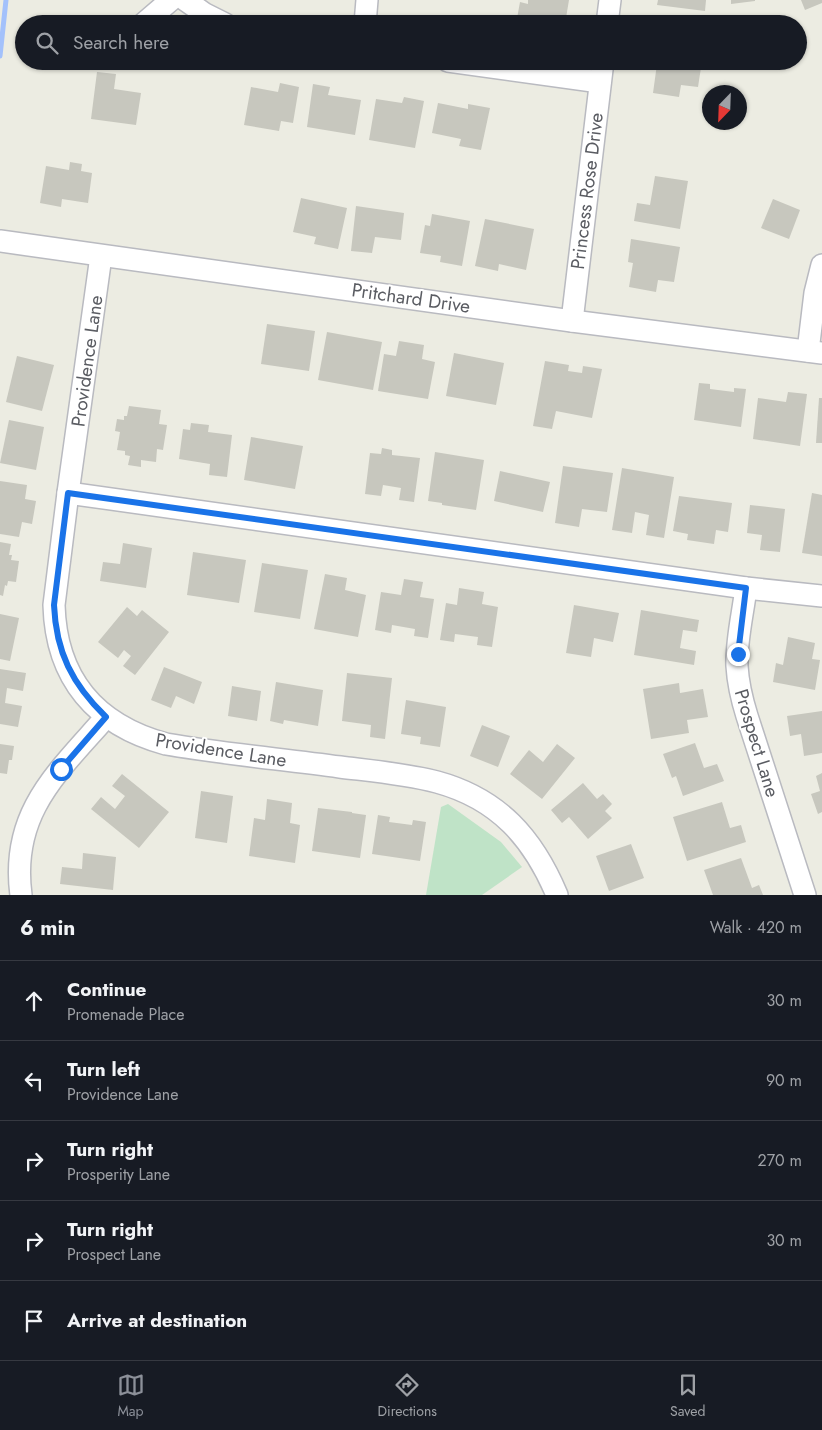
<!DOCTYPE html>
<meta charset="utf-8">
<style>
:root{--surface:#171b24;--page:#242831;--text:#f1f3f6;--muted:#9ea1a6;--line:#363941;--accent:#8c9099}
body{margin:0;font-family:Jost,sans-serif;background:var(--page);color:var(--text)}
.compass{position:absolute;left:702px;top:85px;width:45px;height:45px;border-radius:50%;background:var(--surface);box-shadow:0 1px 4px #0004;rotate:203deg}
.stop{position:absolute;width:15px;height:15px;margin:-11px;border:4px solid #1a73e8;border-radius:50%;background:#fff}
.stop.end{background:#1a73e8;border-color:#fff;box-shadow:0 1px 5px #0008}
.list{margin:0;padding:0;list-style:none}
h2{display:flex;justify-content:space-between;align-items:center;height:65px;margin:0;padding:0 20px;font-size:21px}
h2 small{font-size:16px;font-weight:400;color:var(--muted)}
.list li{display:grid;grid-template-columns:32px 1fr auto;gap:15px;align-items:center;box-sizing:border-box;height:80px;padding:0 20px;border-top:1px solid var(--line)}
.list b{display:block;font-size:19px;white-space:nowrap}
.list p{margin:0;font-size:16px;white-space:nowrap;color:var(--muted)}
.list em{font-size:16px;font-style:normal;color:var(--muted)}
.icon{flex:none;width:28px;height:28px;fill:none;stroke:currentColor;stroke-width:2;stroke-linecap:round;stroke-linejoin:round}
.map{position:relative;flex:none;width:822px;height:895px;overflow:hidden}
.search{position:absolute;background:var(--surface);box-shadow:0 1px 4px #0004;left:15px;right:15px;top:15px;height:55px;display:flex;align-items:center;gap:12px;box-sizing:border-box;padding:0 18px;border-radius:28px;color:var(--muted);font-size:19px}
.sheet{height:465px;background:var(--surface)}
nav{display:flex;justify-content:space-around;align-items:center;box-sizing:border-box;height:70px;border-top:1px solid var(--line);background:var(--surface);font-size:14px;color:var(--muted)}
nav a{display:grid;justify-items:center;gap:2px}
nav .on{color:var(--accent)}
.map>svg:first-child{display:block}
</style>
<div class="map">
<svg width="822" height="895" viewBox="0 0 822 895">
<rect width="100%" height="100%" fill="#ecece2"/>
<path fill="#bfe3c7" d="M448 804 501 842 522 867 482 895H426L441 807Z"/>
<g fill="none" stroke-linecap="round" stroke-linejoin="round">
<path stroke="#a3c1fb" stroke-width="5" d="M0 56 6 0"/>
</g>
<g fill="#c7c7be">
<path d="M528 0H569L565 24H516L520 2 528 4Z"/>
<path d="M658 0H706L705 11 657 5Z"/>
<path d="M731 0H755V1L731 4Z"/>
<path d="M801 0H822V3L805 10Z"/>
<path d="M64 61H97V62L64 67Z"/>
<path d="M650 61H702L698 87 681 85 679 97 653 93 657 64 649 63Z"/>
<path d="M97 72 116 74 114 89 141 93 136 125 91 119Z"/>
<path d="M280 83 299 87 293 123 281 121 279 131 244 125 251 87 278 92Z"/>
<path d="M313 84 330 87 328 95 361 100 355 135 307 127Z"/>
<path d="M404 97 424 101 415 148 369 140 376 99 402 103Z"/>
<path d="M438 103 468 109V104L490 108 481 150 459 146 461 139 432 133Z"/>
<path d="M70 162 82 164 81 171 92 173 88 203 62 199 61 207 40 203 46 166 69 170Z"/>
<path d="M655 176 688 181 680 229 634 221 637 203 650 205Z"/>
<path d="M301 198 347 208 338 249 314 244 316 237 293 232Z"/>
<path d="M773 199 800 210 789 239 761 228Z"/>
<path d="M356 206 404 213 401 240 375 237 372 253 351 251Z"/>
<path d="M432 214 470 221 462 266 440 262 441 256 420 253 425 225 430 226Z"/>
<path d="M485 219 534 229 526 270 499 264 498 271 475 266Z"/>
<path d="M631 239 680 247 674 282 658 280 656 292 629 287 633 263 628 262Z"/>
<path d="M267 324 315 331 309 371 261 364Z"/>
<path d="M327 332 382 342 373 390 318 380Z"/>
<path d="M399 341 424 345 422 359 435 362 428 399 378 391 384 354 396 356Z"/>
<path d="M454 353 504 363 496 405 446 396Z"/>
<path d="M17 356 54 365 42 411 6 402Z"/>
<path d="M545 361 569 365 568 371 582 373 583 366 602 369 592 418 556 411 552 429 533 426Z"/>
<path d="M699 383 710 384V389L734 392V388L746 389 741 427 694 420Z"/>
<path d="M788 392 807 394 800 446 753 439 758 398 786 402Z"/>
<path d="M819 398H822V443H816Z"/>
<path d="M129 406 161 410 159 424 167 425 163 450 157 449 156 462 141 460V467L128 465 130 456 125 455V451L117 450 120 432 115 431 117 419 124 420V416H127Z"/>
<path d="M9 420 44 427 36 470 0 463Z"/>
<path d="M191 423 209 425 208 432 232 435 227 477 209 475 210 464 179 459 183 429 190 430Z"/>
<path d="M251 437 303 446 295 489 244 480Z"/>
<path d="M382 448 392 450V455L420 458 414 502 399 500 401 488 383 485 381 496 365 494 370 453 381 454Z"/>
<path d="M435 452 484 460 476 510 442 505V503L428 501Z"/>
<path d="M563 466 613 473 607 512 582 509 579 527 555 523Z"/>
<path d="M622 468 674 477 664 538 646 535 649 515 635 512 632 533 612 530Z"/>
<path d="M500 471 550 482 543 512 494 501Z"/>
<path d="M0 481 27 485 25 499 36 501 32 524 22 522 19 537 0 534Z"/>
<path d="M812 493 822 495V556L802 553Z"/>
<path d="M679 496 732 503 728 532 716 530 714 544 687 540 688 534 673 531Z"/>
<path d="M750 505 785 509 780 552 760 550 762 535 747 533Z"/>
<path d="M0 542 11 544 9 555H12L11 560 19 561 16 582 8 581 7 586 5 585 3 596 0 595Z"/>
<path d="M123 543 152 548 146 588 100 581 103 562 120 564Z"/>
<path d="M193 552 246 560 239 603 187 595Z"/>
<path d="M262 563 308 570 300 619 254 612Z"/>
<path d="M325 574 347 578 345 590 366 595 358 637 314 629Z"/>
<path d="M404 579 423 582 420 597 434 599 428 638 414 636 415 629 392 625 391 633 375 630 381 592 401 595Z"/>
<path d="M459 588 484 592 482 604 498 607 492 647 477 645 478 637 455 634 454 642 440 640 446 603 457 605Z"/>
<path d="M574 605 619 613 613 642 594 638 591 657 566 653Z"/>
<path d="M127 607 137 616 142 610 169 632 135 675 123 666 131 656 124 650 118 658 98 642Z"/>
<path d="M641 610 699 620 697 632 683 630 680 648 696 651 694 665 634 655Z"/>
<path d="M0 614 19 618 10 661 0 659Z"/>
<path d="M788 637 815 643 812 659 820 660 815 690 773 682 776 663 783 665Z"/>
<path d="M164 667 202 682 194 704 176 696 171 708 151 700Z"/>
<path d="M0 669 26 673 23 691 7 688 5 703 22 706 18 727 0 724Z"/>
<path d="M347 673 392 678 385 739 370 737 371 725 342 721Z"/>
<path d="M276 682 323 690 318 726 284 720 283 724 270 721Z"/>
<path d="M679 683 680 693 703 689 708 717 687 720 689 733 651 739 643 689Z"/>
<path d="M232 686 261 691 257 721 228 716Z"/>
<path d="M406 700 446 707 440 747 420 744 421 737 401 734Z"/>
<path d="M822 711V753L804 756 801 734 790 736 787 716Z"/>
<path d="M482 725 510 736 498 767 470 756Z"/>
<path d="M695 743 704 768 717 764 724 781 683 796 676 776 672 778 663 754Z"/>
<path d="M0 744 14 746 12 760H9L7 774 0 773Z"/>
<path d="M557 744 575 758 542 799 510 774 529 750 543 762Z"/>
<path d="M822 773V812L818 814 811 794 820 791 816 776Z"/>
<path d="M122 774 169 812 139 848 91 809 101 797 115 809 125 796 112 786Z"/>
<path d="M583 783 597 799 603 794 612 804 605 811 612 818 588 839 569 817 562 823 551 810Z"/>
<path d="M201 791 233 796 227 843 195 838Z"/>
<path d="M267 799 292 803 290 823 300 825 295 863 249 856 254 818 265 820Z"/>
<path d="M722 802 730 828 741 825 746 842 687 861 673 817Z"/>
<path d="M318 808 352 812V813L366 815 360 858 312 851Z"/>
<path d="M378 815 390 817 389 822 412 825 413 820 426 822 420 861 372 854Z"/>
<path d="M631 844 644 878 609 891 596 856Z"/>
<path d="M83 853 116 857 113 890 60 884 62 867 82 869Z"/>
<path d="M741 858 752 888 759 885 763 895H713L704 870Z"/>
</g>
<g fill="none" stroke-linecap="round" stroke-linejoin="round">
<defs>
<g id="minor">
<path d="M185 0 205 14 225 24"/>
<path d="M143 24 171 0"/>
<path d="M365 24 367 0"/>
<path d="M607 24 610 0"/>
<path d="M448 61 600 82"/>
<path d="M0 241 572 321 822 353"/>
<path d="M101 256 68 493 54 605C56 679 96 725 166 744 224 754 282 759 340 767 372 771 406 774 437 782 499 799 533 838 557 895"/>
<path d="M572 321 603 61"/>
<path d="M808 351 815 293 822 265"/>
<path d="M68 493 746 588 822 596"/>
<path d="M746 588C743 613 736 641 737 666 738 683 742 700 747 716L805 895"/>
<path d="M21 895C10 813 57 773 106 717"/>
</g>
</defs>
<use href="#minor" stroke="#b9bac0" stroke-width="24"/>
<use href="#minor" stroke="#fff" stroke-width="21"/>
</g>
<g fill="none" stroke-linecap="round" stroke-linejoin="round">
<path stroke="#1a73e8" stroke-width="6" d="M61 769 106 717C72 684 56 652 54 605L68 493 746 588 738 654"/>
</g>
<g text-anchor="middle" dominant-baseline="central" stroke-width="4" stroke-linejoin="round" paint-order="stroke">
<g font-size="19" fill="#5a5c62" stroke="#fff">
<text transform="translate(587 191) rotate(-83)">Princess Rose Drive</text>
<text transform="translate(411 298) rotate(8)">Pritchard Drive</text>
<text transform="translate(87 361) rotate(-82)">Providence Lane</text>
<text transform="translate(757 743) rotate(73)">Prospect Lane</text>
<text transform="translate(221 750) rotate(9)">Providence Lane</text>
</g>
</g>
</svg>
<svg class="compass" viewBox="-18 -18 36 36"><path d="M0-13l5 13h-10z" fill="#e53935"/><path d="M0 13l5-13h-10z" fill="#9ea1a6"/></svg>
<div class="stop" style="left:61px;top:769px"></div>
<div class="stop end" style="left:738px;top:654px"></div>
<div class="search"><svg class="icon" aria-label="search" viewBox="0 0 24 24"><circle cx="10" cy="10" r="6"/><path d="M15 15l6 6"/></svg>Search here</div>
</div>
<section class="sheet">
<h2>6 min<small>Walk · 420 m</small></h2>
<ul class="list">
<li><svg class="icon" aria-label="ahead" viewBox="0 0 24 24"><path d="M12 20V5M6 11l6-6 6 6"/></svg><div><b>Continue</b><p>Promenade Place</p></div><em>30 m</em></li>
<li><svg class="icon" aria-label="left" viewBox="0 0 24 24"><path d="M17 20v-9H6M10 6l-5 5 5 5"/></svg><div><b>Turn left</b><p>Providence Lane</p></div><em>90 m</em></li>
<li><svg class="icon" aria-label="right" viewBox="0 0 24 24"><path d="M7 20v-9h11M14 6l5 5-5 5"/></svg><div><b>Turn right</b><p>Prosperity Lane</p></div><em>270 m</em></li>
<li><svg class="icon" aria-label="right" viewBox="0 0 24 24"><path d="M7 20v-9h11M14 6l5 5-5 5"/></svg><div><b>Turn right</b><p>Prospect Lane</p></div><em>30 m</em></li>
<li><svg class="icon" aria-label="arrive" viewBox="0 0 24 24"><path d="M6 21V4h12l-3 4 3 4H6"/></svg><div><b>Arrive at destination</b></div></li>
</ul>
</section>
<nav>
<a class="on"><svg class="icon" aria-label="map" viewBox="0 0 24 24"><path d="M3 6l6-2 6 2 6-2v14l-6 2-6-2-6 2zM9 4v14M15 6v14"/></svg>Map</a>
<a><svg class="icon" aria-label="directions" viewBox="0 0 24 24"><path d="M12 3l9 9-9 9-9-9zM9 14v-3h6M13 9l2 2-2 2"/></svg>Directions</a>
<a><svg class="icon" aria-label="saved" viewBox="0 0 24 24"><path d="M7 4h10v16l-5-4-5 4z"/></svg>Saved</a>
</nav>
